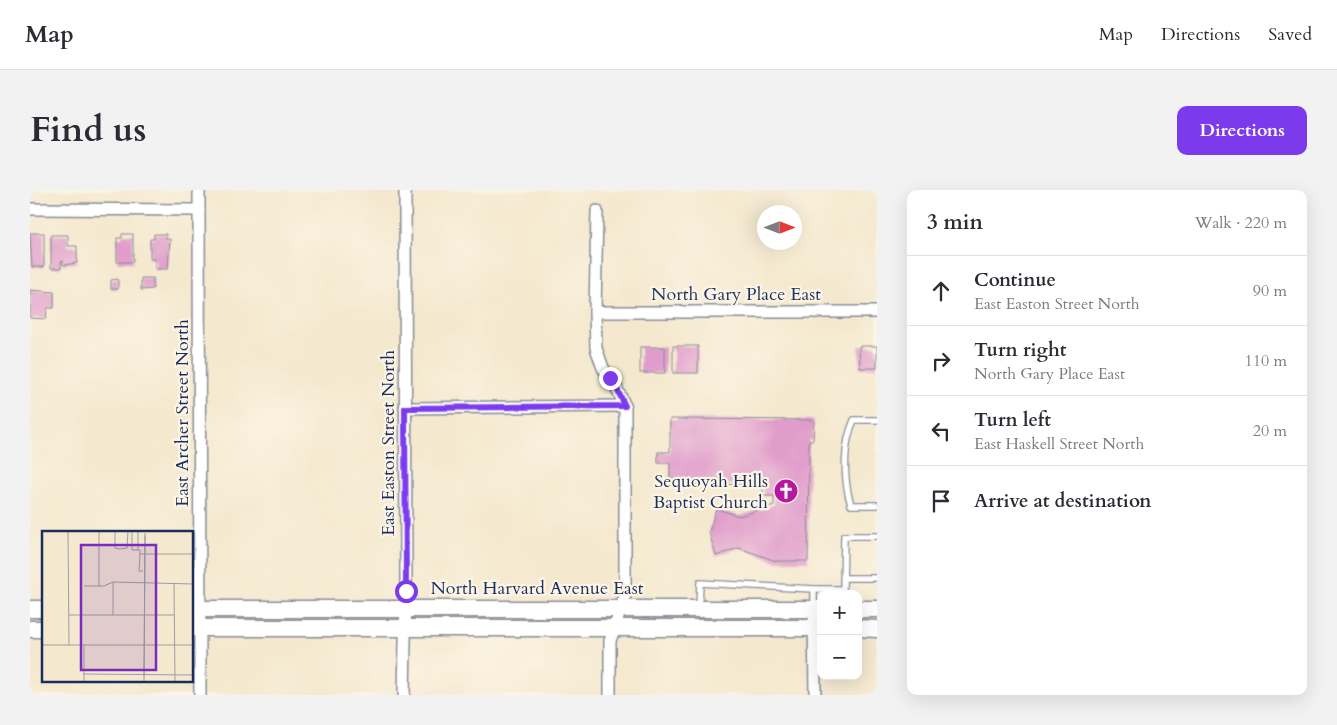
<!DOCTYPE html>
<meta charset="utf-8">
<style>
:root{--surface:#fff;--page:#f2f2f3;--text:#2b2b33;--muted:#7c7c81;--line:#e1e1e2;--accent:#7c3aed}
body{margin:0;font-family:Cardo,serif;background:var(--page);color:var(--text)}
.controls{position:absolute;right:15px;bottom:15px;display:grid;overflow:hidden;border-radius:10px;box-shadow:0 5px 20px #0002}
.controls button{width:45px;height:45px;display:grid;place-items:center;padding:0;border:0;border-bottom:1px solid var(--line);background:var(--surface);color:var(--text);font:25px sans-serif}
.compass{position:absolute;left:727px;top:15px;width:45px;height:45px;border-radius:50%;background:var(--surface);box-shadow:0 5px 20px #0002;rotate:90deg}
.stop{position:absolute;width:15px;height:15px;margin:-11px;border:4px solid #7c3aed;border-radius:50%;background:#fff}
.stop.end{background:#7c3aed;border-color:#fff;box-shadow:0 1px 5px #0008}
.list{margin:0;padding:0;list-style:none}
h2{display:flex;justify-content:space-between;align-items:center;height:65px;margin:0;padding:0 20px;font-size:21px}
h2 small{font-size:16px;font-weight:400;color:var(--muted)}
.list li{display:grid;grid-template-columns:32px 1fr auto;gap:15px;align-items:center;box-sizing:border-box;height:70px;padding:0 20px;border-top:1px solid var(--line)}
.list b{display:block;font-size:19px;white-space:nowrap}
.list p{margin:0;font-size:16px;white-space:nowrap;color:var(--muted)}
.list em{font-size:16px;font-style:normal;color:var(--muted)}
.icon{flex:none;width:28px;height:28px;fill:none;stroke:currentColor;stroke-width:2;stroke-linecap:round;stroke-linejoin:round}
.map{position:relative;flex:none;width:847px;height:505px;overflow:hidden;border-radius:10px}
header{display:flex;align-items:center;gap:30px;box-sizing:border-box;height:70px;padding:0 25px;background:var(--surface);border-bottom:1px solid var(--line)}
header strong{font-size:24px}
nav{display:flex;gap:28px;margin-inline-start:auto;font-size:18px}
.intro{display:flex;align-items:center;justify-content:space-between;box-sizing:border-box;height:120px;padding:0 30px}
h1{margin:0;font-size:35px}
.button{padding:12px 22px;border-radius:10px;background:var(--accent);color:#fff;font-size:18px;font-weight:700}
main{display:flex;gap:30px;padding:0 30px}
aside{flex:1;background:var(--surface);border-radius:10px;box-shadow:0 5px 20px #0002}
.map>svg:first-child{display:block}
</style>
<header>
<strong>Map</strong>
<nav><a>Map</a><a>Directions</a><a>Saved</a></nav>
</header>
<div class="intro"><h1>Find us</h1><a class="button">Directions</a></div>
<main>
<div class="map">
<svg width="847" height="505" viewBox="0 0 847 505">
<rect width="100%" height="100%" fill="#fcf5e5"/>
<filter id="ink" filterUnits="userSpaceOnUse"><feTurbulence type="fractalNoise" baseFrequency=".02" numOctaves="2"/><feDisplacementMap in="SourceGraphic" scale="10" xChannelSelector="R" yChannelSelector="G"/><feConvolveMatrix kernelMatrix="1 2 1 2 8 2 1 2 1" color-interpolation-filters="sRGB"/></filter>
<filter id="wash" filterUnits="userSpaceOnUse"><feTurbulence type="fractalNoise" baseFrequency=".0096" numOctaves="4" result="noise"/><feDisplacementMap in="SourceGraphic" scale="20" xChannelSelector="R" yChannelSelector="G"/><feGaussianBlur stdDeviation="1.12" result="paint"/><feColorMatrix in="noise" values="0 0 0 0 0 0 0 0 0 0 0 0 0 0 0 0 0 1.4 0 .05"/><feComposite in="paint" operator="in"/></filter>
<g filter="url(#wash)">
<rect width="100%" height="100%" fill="#f4e8ce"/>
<g id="blocks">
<g fill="#e09ccb">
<path d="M0 43H14V77H2Z"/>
<path d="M92 44H103V72H87V48H92Z"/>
<path d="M124 44H136V49H140L138 79H125V69H120V49H124Z"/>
<path d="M21 45H38V56H47V73L33 75V71H31V78H21Z"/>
<path d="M111 88H123V99L111 100Z"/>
<path d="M88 89V99H81V90Z"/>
<path d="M0 100 24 102V118H17L16 129 0 128Z"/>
<rect x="643" y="156" width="25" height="27"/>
<path d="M829 156H847V178H830Z"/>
<rect x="610" y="157" width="25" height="26"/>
<path d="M640 229 784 230 783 250H779L778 371H746L709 358 686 366 679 342 686 319 710 326 744 315V306H733V295L640 294V273H628V262H640Z"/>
</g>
</g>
</g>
<g filter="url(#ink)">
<use href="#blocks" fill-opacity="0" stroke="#888c96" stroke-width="1"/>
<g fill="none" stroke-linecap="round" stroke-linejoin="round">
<defs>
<g id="service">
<path d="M847 230H824C813 255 813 289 821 315H847"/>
<path d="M814 388H847"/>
<path d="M784 416V399H813L814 346H847"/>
<path d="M669 417 670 393 784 399"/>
</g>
<g id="minor">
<path d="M169 0 170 505"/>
<path d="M0 19 169 20"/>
<path d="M567 21 565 122 566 158 573 178 586 197 595 216V406L580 451V505"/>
<path d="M565 122H847"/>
<path d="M375 218 595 216"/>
<path d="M784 419 785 505"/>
<path d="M374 505 376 401 375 0"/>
</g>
<g id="secondary">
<path d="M0 419H14"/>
<path d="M162 419H791"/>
<path d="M828 419H847"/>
<path d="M162 438H791"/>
<path d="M828 438 847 439"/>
<path d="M0 439H14"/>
</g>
</defs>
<use href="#service" stroke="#888c96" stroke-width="8"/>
<use href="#minor" stroke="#888c96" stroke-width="14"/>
<use href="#secondary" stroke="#888c96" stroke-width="19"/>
<use href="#service" stroke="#fff" stroke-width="5.5"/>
<use href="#minor" stroke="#fff" stroke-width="11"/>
<use href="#secondary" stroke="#fff" stroke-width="16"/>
</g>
</g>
<g fill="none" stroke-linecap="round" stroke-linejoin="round" filter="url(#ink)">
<path stroke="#7c3aed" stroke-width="6" d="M376 401 375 218 595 216 586 197 580 188"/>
</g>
<defs>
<symbol id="church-disc" viewBox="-11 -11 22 22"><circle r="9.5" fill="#b5179e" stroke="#fcf5e5"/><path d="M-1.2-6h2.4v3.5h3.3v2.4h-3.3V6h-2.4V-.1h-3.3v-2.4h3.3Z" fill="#fff"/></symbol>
</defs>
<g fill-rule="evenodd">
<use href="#church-disc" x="742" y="287" width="28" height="28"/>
</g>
<g text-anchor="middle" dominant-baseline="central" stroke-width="4.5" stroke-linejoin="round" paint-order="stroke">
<g font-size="18" fill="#1b2f5e" stroke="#fcf5e5">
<text x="706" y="104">North Gary Place East</text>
<text transform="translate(152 223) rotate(-90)">East Archer Street North</text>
<text transform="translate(358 253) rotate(-90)">East Easton Street North</text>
<text x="507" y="398">North Harvard Avenue East</text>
</g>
<g font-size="18" fill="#1b2f5e" stroke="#fcf5e5" text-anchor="end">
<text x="738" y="291">Sequoyah Hills<tspan x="738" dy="21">Baptist Church</tspan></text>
</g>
</g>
<g transform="translate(12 341)">
<rect width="151" height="151" fill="#f4e8ce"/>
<path fill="none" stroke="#9d9ea1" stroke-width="1" d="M26 0 27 114M57 0V56M73 0V17L78 18 85 17 86 0M90 0V19H98V23H152M96 0V19M98 23 97 40H101M71 51V84M132 53 133 151M42 55H62L71 51 152 53M27 84H132M0 114H152M41 143 152 144M102 145 103 5M42 151V114M102 151 103 2"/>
<path fill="#7b2cbf" fill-opacity="0.15" stroke="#7b2cbf" stroke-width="2.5" d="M39 14H114V139H39Z"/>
<rect width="151" height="151" fill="none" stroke="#1b2f5e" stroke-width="2.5"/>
</g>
</svg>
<div class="controls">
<button>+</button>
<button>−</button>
</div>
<svg class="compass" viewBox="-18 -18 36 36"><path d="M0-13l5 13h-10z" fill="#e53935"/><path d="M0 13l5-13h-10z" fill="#7c7c81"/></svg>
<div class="stop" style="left:376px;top:401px"></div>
<div class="stop end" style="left:580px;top:188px"></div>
</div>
<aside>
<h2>3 min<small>Walk · 220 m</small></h2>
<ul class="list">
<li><svg class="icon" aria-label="ahead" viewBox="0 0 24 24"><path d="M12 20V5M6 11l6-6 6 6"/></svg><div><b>Continue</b><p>East Easton Street North</p></div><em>90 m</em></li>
<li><svg class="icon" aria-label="right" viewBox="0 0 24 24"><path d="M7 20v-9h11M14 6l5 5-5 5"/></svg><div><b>Turn right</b><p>North Gary Place East</p></div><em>110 m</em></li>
<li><svg class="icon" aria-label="left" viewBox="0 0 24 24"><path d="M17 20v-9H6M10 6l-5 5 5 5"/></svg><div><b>Turn left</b><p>East Haskell Street North</p></div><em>20 m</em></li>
<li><svg class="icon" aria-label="arrive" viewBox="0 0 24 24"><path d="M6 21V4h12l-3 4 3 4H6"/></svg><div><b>Arrive at destination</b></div></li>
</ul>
</aside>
</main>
